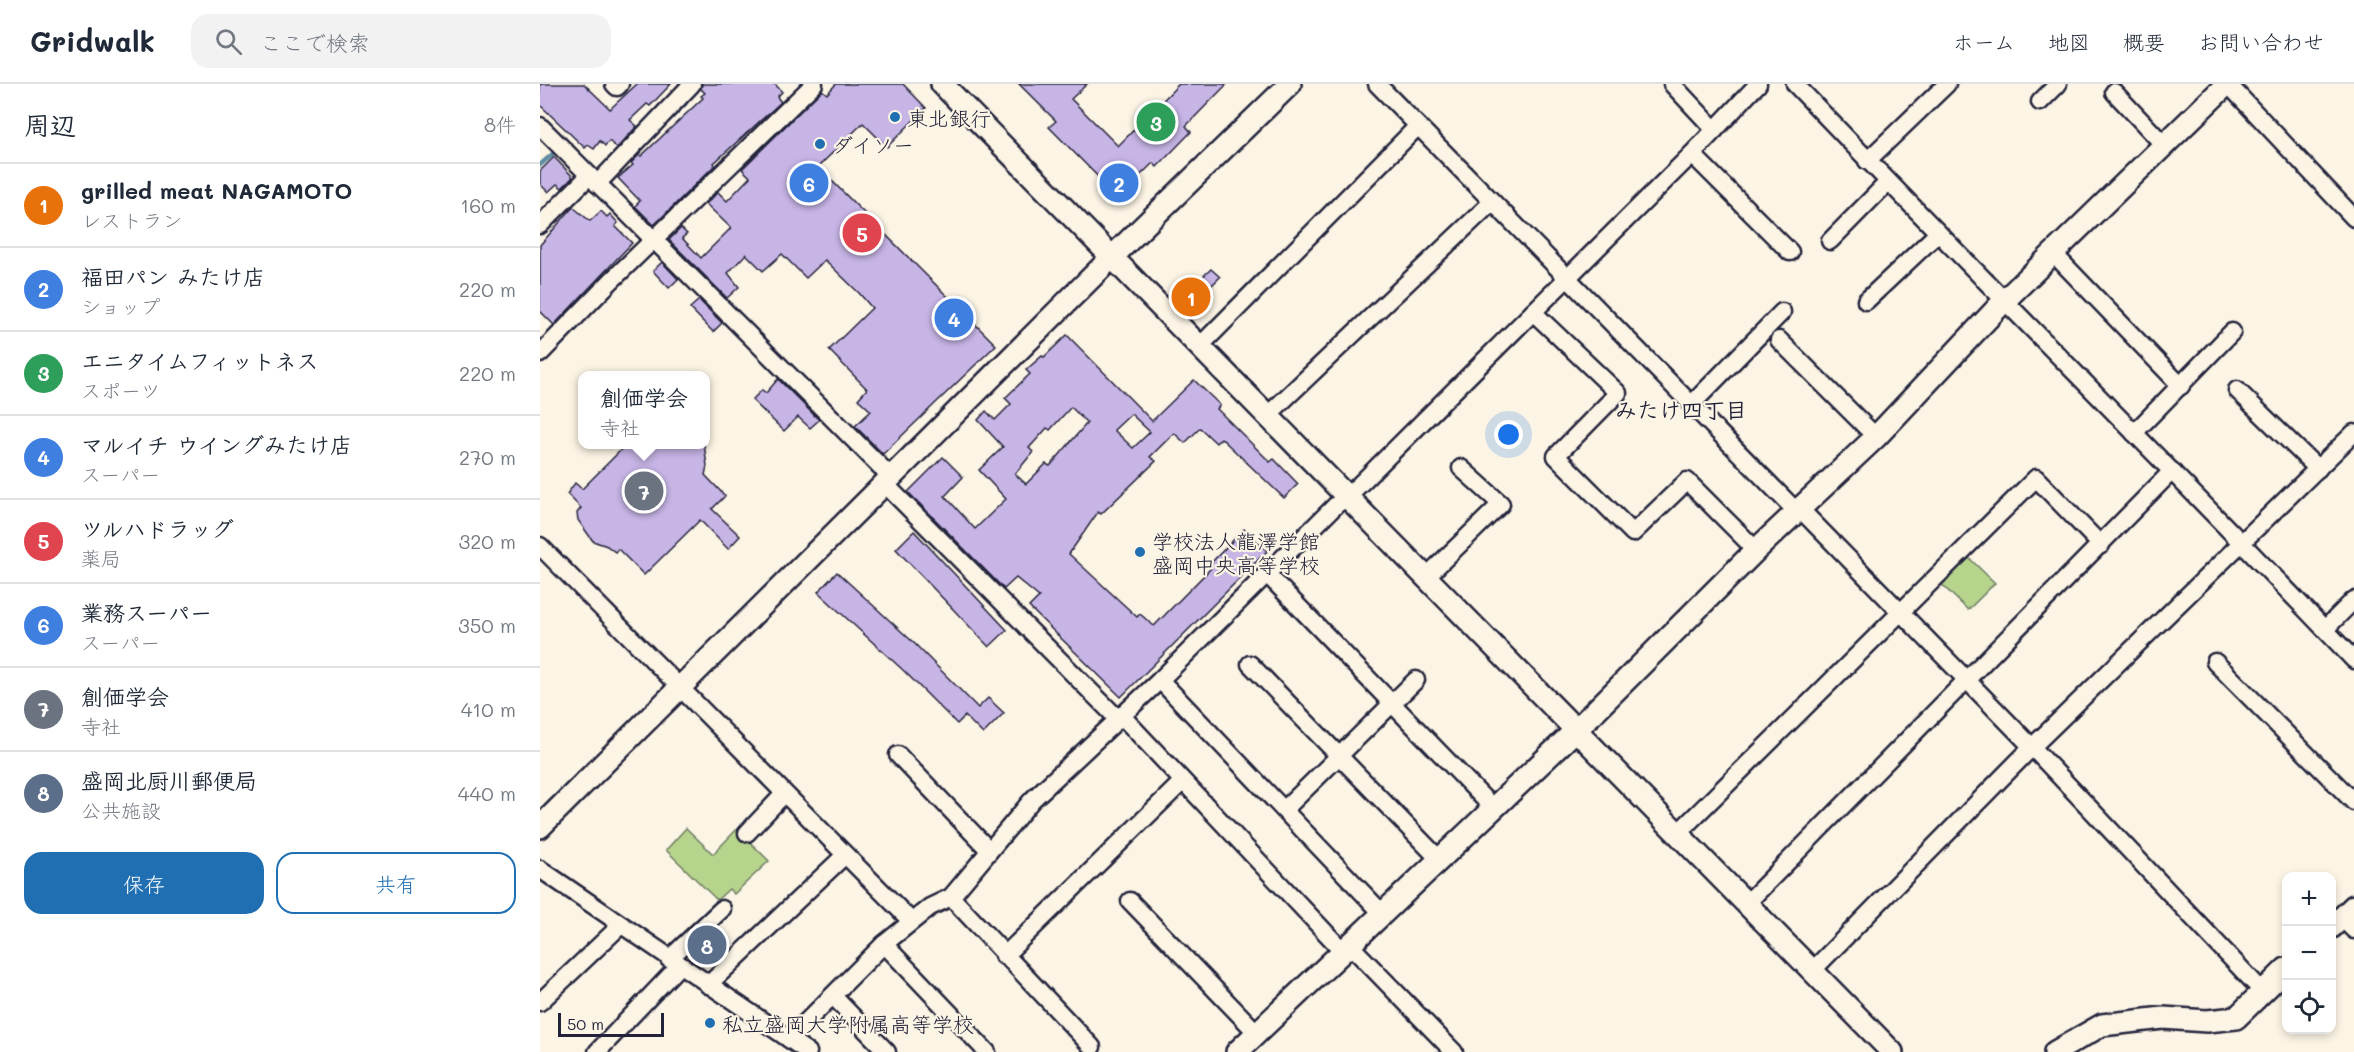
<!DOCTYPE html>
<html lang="ja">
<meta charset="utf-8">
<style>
:root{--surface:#fff;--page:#f2f2f3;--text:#1f2937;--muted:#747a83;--line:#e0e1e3;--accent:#1f6fb2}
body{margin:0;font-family:Mali,"Klee One",sans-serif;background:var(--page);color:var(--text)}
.controls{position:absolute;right:18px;bottom:18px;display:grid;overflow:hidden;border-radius:12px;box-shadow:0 3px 9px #0003}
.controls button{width:54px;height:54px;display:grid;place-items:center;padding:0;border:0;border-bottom:2px solid var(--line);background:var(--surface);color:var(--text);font:30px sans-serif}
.scale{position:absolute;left:18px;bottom:15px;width:106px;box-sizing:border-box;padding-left:6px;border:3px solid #22223b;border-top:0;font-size:16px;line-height:21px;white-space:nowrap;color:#22223b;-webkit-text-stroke:4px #fcf5e5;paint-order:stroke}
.you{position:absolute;left:969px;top:351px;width:21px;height:21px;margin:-15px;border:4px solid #fff;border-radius:50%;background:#1a73e8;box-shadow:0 0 0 9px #1a73e833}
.badge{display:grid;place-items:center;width:39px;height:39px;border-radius:50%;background:var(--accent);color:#fff;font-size:20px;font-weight:700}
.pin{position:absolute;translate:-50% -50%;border:3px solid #fff;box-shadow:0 2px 6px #0006}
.popup{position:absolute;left:38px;top:287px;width:132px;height:78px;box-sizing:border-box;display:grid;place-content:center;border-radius:12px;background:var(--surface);filter:drop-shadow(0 2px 4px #0005);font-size:20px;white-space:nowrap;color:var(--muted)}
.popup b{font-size:22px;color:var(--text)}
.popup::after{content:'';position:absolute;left:50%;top:100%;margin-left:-12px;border:12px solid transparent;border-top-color:var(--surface)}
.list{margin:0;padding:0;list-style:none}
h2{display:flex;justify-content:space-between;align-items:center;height:78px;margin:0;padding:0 24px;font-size:26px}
h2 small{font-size:20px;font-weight:400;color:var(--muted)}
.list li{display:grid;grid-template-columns:39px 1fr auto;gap:18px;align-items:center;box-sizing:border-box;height:84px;padding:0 24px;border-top:2px solid var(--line)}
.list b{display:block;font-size:22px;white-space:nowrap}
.list p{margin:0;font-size:20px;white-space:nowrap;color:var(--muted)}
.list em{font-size:20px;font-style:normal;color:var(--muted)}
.actions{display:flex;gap:12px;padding:18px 24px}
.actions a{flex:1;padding:14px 0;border:2px solid var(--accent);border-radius:18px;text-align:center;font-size:21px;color:var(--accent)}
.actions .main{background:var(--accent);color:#fff}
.icon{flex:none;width:33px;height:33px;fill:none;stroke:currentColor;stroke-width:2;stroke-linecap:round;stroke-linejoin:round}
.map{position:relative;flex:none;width:1814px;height:968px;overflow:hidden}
header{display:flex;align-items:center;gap:36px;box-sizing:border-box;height:84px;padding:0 30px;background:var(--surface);border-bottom:2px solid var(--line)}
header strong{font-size:28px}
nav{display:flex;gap:33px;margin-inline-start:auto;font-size:21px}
.search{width:420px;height:54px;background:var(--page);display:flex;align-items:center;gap:15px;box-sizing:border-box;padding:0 21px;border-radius:18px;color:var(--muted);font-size:22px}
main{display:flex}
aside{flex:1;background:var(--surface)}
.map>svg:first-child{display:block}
</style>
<header>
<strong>Gridwalk</strong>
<div class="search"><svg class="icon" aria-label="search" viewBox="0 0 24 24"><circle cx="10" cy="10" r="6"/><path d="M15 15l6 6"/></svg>ここで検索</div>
<nav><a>ホーム</a><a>地図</a><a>概要</a><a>お問い合わせ</a></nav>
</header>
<main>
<aside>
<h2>周辺<small>8件</small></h2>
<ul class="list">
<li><span class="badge" style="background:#e8710a">1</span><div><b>grilled meat NAGAMOTO</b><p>レストラン</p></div><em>160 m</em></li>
<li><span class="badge" style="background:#3f7fe0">2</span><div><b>福田パン みたけ店</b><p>ショップ</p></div><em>220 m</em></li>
<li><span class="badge" style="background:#2e9e5b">3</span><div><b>エニタイムフィットネス</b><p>スポーツ</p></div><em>220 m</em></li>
<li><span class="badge" style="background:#3f7fe0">4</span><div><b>マルイチ ウイングみたけ店</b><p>スーパー</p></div><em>270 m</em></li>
<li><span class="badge" style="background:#e0444e">5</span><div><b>ツルハドラッグ</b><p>薬局</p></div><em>320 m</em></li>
<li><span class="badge" style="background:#3f7fe0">6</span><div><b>業務スーパー</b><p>スーパー</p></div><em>350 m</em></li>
<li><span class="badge" style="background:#6b7280">7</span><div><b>創価学会</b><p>寺社</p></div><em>410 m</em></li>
<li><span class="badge" style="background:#5c6f8a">8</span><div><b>盛岡北厨川郵便局</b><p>公共施設</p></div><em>440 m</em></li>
</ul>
<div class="actions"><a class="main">保存</a><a>共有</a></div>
</aside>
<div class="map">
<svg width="1814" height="968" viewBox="0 0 1814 968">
<rect width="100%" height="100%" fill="#fcf5e5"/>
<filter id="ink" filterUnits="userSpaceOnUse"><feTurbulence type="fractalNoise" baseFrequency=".0167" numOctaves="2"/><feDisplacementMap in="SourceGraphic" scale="12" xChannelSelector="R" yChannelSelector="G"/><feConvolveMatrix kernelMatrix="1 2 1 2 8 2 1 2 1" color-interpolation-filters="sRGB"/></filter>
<g filter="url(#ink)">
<g fill="#b6d48c" stroke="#6c7b64" stroke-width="1.5">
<path d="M1429 474 1455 499 1428 526 1401 500Z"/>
<path d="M146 744 173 770 197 745 229 777 194 810 189 805 177 816 126 766Z"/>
</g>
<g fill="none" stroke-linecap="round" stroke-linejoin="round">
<g stroke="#5f8ca3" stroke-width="4.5">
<path d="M129 36 146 19"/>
<path d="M0 81 15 68"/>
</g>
</g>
<g fill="#c7b5e6" stroke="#22223b" stroke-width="1.5" fill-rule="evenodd">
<path d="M0 0H44L70 25 97 0H131L110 22 107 20 90 36 97 42 77 64 69 57 65 62 60 57 54 65 48 61 45 64 0 21Z"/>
<path d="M162 0H235L242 8 237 13 241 18 174 79 175 81 114 141 95 122 100 117 78 94 93 81 91 79 99 71 101 72 163 14 161 12 165 9 161 5Z"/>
<path d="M296 0H363L386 24 347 63 323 39 278 83 456 261 343 370 315 342 331 327 318 315 327 305 289 266 332 224 319 209 285 176 266 194 242 170 223 187 206 170 188 189 199 203 187 214 129 156 141 144 147 150 142 154 161 174 191 144 166 120 178 108 187 117 210 93 202 85 282 6 287 10Z"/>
<path d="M479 0H547L531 15 578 62 639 0H687L646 42 651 48 617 83 613 79 578 113 509 43 516 37Z"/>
<path d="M14 73 33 93 22 104 17 100 8 108 0 100V87Z"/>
<path d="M33 123 50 137 61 127 67 133 70 130 78 139 75 142 92 159 14 241 0 227V161Z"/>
<path d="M122 178 138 195 129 204 113 187Z"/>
<path d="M671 185 680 193 652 221 642 212Z"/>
<path d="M159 216 182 239 173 248 150 224Z"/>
<path d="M527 251 612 337 654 296 680 321 677 325 730 378 734 375 758 400 744 414 681 354 676 359 660 344 645 359 634 349 610 373 616 377 561 430 558 428 529 470 597 533 600 530 614 542 671 484 668 482 704 445 727 467 581 613 489 523 499 513 476 494 464 505 368 408 403 373 423 393 405 412 435 445 466 415 439 386 463 363 438 336 446 327 455 336 471 320 465 314 490 290 486 286 502 272 504 273ZM531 323 547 339 510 382 506 380 486 400 475 390 493 368 489 364 507 344 510 346ZM591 330 610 348 593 364 574 346Z"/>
<path d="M238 295 279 336 270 344 258 333 244 347 212 316 222 306 226 309Z"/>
<path d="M87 360H164L167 382 165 391 185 412 172 425 200 452 188 465 160 436 104 491 78 465 75 468 67 462 53 457 38 436 37 429 41 424 27 410 35 399 42 405Z"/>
<path d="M374 447 467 546 449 563 356 465Z"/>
<path d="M297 488 374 559 438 624 448 614 464 629 443 650 425 632 417 640 364 587 278 508Z"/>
</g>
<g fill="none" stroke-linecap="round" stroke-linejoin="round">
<defs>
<g id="minor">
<path d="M74 0 77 3 80 0"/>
<path d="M837 0 1257 428 1265 430 1492 663 1723 908"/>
<path d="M1132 0 1175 46"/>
<path d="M1255 0C1439 194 1630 382 1814 576"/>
<path d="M1688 0 1814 134"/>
<path d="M1574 8 1624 61"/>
<path d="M1500 18 1518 0"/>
<path d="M0 42 352 394"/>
<path d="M1152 70 1250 168"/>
<path d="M1327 77 1407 0"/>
<path d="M57 100 152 0"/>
<path d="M0 141 49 92"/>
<path d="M1290 157 1348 98"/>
<path d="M1513 169 1641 302"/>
<path d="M1326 217 1397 150"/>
<path d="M993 228 1078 309 1016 372 1093 449 1147 397 1216 466"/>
<path d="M1239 256 1336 353"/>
<path d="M660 262 878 42"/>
<path d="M0 270 71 197 274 0"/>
<path d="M1697 306 1778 385"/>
<path d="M1151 321 1242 228"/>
<path d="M728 331 952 118"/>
<path d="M1594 349 1692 248"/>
<path d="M346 401 577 634"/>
<path d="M0 462 371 837"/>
<path d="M727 490 953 724"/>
<path d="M887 492 961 420 921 384"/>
<path d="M1785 545 1814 516"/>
<path d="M1675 578 1814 718"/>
<path d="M710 580 900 776"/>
<path d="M620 596 841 828"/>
<path d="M581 631 802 866"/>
<path d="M358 671 449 766"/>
<path d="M744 726 876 596"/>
<path d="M207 749 243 711"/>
<path d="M1138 749 1496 394 1561 461"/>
<path d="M0 785 268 968"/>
<path d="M411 813 552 963"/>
<path d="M590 817 717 949"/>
<path d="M1207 819 1632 387"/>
<path d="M1802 834 1814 846"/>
<path d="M344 860 447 968"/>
<path d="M809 860 914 968"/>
<path d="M464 872 642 698"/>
<path d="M129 875 182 825"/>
<path d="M1273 886 1492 663 1814 349"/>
<path d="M168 901 304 772"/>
<path d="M293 912 347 968"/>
<path d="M0 918 81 841"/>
<path d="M249 955 344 860 390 823 411 813 492 716 620 596 796 421 806 414 1152 70 1218 0"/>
<path d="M57 968 139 882"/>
</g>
<g id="tertiary">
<path d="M402 0 1352 968"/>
<path d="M0 743 571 174 750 0"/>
<path d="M1792 843 1814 822"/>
<path d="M697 968 1037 645 1216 466 1336 353 1464 217 1687 0"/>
<path d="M1515 968 1562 941 1623 934 1667 937 1696 934 1746 885"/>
</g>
</defs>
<use href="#minor" stroke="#22223b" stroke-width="21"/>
<use href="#tertiary" stroke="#22223b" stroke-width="26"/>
<use href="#minor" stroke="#fcf5e5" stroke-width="16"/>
<use href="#tertiary" stroke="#fcf5e5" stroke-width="21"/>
</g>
</g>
<g fill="#1f6fb2" stroke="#fcf5e5" stroke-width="2">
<circle cx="355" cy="33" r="6"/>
<circle cx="280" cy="60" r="6"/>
<circle cx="600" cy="468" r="6"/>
<circle cx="170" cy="939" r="6"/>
</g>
<g text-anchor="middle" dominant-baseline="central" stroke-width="4.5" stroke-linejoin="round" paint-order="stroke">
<g font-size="21" fill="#22223b" stroke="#fcf5e5" text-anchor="start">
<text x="367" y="33">東北銀行</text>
<text x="292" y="60">ダイソー</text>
<text x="612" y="456">学校法人龍澤学館<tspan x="612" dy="24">盛岡中央高等学校</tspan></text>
<text x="182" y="939">私立盛岡大学附属高等学校</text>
</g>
<g font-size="22" font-weight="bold" fill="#22223b" stroke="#fcf5e5">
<text x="1141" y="325">みたけ四丁目</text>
</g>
</g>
</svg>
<div class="controls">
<button>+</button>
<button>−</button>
<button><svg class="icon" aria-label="locate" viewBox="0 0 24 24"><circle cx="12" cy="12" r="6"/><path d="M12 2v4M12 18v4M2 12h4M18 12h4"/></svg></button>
</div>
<div class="scale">50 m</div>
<div class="you"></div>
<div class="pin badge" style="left:651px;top:213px;background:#e8710a">1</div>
<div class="pin badge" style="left:579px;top:99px;background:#3f7fe0">2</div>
<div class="pin badge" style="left:616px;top:38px;background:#2e9e5b">3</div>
<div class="pin badge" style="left:414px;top:234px;background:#3f7fe0">4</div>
<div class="pin badge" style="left:322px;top:149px;background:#e0444e">5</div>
<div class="pin badge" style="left:269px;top:99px;background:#3f7fe0">6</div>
<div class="pin badge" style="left:104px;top:407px;background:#6b7280">7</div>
<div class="popup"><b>創価学会</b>寺社</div>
<div class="pin badge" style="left:167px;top:861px;background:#5c6f8a">8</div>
</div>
</main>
